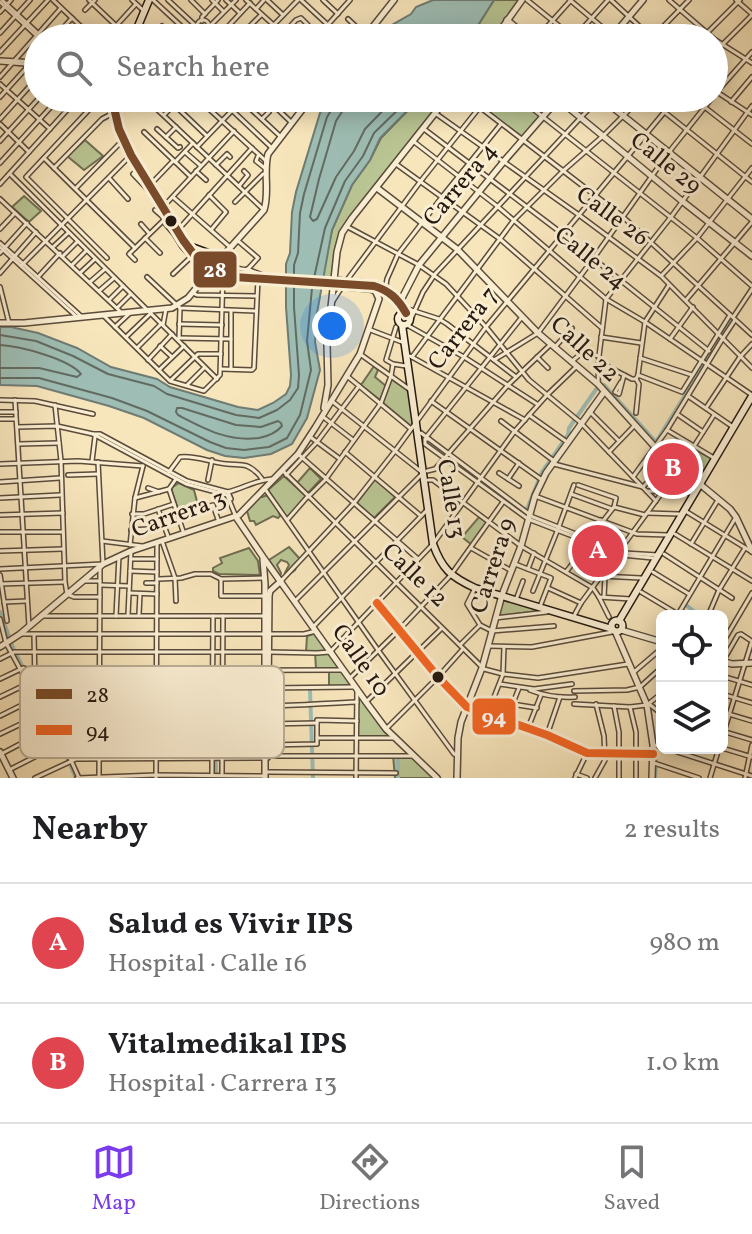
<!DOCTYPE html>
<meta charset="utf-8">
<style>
:root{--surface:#fff;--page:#f6f6f6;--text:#202124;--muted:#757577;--line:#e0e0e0;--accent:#7c3aed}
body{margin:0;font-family:Vollkorn,serif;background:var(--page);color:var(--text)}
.controls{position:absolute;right:24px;bottom:24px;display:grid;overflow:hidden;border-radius:12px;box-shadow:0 4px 20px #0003}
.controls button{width:72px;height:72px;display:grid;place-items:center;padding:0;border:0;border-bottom:2px solid var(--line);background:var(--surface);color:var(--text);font:40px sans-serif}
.you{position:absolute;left:332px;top:326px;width:28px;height:28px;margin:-20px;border:6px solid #fff;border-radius:50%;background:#1a73e8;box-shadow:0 0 0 12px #1a73e833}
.badge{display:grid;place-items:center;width:52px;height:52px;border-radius:50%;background:var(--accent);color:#fff;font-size:26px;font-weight:700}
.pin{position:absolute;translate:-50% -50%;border:4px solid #fff;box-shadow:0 2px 8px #0006}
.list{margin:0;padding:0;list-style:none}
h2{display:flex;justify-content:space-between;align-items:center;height:104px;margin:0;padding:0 32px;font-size:34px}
h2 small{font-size:26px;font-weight:400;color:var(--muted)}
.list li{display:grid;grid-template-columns:52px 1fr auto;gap:24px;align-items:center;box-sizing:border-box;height:120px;padding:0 32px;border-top:2px solid var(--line)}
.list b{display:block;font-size:30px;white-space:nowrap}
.list p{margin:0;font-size:26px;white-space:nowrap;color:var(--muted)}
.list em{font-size:26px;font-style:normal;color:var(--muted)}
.icon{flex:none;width:44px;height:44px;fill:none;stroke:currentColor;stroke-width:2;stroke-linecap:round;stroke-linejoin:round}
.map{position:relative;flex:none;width:752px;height:778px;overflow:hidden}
.search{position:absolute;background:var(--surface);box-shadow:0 4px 20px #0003;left:24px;right:24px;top:24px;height:88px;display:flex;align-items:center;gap:20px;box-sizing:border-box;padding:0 28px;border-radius:44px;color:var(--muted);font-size:30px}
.sheet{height:344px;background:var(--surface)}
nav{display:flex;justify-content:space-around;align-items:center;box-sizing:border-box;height:112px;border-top:2px solid var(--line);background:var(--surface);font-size:22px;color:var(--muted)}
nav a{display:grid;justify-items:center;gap:4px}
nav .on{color:var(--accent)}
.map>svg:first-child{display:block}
</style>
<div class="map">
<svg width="752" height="778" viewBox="0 0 752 778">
<rect width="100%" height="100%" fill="#f7e5bc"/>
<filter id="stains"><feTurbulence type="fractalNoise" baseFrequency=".0025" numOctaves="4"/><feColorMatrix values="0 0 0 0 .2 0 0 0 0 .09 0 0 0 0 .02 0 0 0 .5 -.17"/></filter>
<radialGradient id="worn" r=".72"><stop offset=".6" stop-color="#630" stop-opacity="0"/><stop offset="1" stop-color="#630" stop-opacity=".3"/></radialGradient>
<g fill="#b9c593" stroke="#6f6e52" stroke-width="2">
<path d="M494 0H520L493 38H470Z"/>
<path d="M420 98H445L344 227 333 279H322L332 230 352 185 370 160 381 138Z"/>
<path d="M488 98H519L542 116 523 139 482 106Z"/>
<path d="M85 140 103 156 84 170 67 156Z"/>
<path d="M24 196 41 211 29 222 12 207Z"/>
<path d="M374 366 378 370 375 377 386 386 380 400 361 385Z"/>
<path d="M391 379 410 392 414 422 411 426 382 402Z"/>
<path d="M694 449 712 459 699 482 682 467Z"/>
<path d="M310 468 321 479 307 494 296 484Z"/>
<path d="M284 476 307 497 287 518 268 490Z"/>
<path d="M375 479 395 497 374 518 357 503Z"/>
<path d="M179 483 194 490 199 509 180 515 171 488Z"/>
<path d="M268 495 277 507 280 516 278 518 273 516 256 525 254 521H250L247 511 259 497H262Z"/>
<path d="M479 517 487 522 472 545 462 537Z"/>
<path d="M289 547 300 559 295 570 288 575 285 573 289 565 287 562 281 560 277 565 281 573 280 577 269 560Z"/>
<path d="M249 548 258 561 260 575 219 574 213 571V568L222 563 220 558Z"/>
<path d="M503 596 539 607V611L497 616Z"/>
<path d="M316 633 340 669H316L315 652H306L307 636Z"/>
<path d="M329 670H342L353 686 329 687Z"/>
<path d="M357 690 395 738H357Z"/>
<path d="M393 755 414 756 437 778H395Z"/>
</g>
<g fill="#9ebeb5" stroke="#6e7c73" stroke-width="2">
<path d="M433 0H494L470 38H378L390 26 411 14 416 7Z"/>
<path d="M330 98H420L380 138 370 160 352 185 332 230 317 313 315 342 320 370 307 418 292 444 271 454 244 458 225 456 207 450 144 418 109 406 37 386 0 385V327H11L38 333 77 348 111 367 157 379 170 387 238 407 258 410 273 403 286 394 290 386 291 375 286 307V264L290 253 292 212 296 192 320 113Z"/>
</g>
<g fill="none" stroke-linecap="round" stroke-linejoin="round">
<g stroke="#626b62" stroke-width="2">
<path d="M346 98 345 107 336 121 319 179 310 217 313 221 317 219 336 177 354 151 365 129 395 98"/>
<path d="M294 277V265L298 253 300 213 304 194 327 117 335 104 336 98"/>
<path d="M314 278 325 228 345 181 363 156 374 133 410 98"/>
<path d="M0 335 36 341 73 356 108 374 154 386 167 394 236 415 259 418 277 410 290 400 298 388 299 375 294 307V287"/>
<path d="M0 345C20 346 69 359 81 374L77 377 39 368H0"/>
<path d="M0 378H39L112 398 147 411 210 442 226 448 244 450 269 447 287 438 300 415 311 370 307 341 312 288"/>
<path d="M177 408H182L236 425 261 427 278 421 281 423 282 426C276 433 269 436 259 438 228 442 205 429 178 415L176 412Z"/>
</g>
<g stroke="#9ebeb5" stroke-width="4">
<path d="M604 385 656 442 731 321 734 318 736 320"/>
<path d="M425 440 525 514 542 472 568 435 569 428 597 388"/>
<path d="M686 605 700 616"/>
<path d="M0 612 13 648 55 731 76 778"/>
<path d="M214 684 216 778"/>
<path d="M310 690 313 778"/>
<path d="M398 756V778"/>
<path d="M655 778 657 743 662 735"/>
</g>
<defs>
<g id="minor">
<path d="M2 0 43 38"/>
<path d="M53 0 93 38"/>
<path d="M89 0 129 38"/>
<path d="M132 0 144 11"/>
<path d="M153 0 194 38"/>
<path d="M168 0 197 27"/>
<path d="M191 0 205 14"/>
<path d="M212 0 223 11"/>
<path d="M226 0 240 13"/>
<path d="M246 0 288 38"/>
<path d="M267 0 282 14"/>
<path d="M301 0 342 38"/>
<path d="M323 0 338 14"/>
<path d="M527 0 574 38"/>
<path d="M570 0 615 38"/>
<path d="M611 0 652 38"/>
<path d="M669 0 713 38"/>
<path d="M736 0 752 14"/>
<path d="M0 2 39 38"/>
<path d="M256 9 264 0"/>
<path d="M85 10 95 0"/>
<path d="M0 12 11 0"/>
<path d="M348 19 366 36"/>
<circle cx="203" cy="26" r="6"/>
<path d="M202 21V17L218 0"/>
<path d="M140 24 155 38"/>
<path d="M116 26 136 4"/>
<path d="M162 26 175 38"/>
<path d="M210 26 236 0"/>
<path d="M211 27 223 38"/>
<path d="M0 33 30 0"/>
<path d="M283 34 296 20 301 18 308 25 296 38"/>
<path d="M220 35 250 3"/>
<path d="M54 38 72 18"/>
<path d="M73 38 82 28"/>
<path d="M196 38 201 32 206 38"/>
<path d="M238 38 261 15"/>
<path d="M261 38 298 0"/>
<path d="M316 38 350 0"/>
<path d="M537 38 571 0"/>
<path d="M574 38 608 0"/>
<path d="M652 38 689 0"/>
<path d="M702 38 740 0"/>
<path d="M714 39 752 63"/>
<path d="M0 52 48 0"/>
<path d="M714 53 752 15"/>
<path d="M0 60 38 62"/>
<path d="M0 62 38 65"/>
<path d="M27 68 38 78"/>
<path d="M0 77 61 8"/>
<path d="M0 84 50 129"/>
<path d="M714 90 752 115"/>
<path d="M714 95 752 52"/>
<path d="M0 97 38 55"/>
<path d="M100 98 26 177 107 258"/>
<path d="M105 98 114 99"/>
<path d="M145 98 264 210"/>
<path d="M167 98 207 136"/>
<path d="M197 98 266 161"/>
<path d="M219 98 272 148"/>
<path d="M239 98 281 137"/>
<path d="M266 98 292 123"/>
<path d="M295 98 304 106"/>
<path d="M468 98 622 216 752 335"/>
<path d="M519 98 697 238 752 286"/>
<path d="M647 98 752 182"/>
<path d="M693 98 752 144"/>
<path d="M731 102 752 77"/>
<path d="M193 109 204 98"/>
<path d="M252 110 259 102"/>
<path d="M279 110 290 98"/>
<path d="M435 113 579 215 661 276 752 368"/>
<path d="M164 115 181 98"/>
<path d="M0 119 38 77"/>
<path d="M262 119 269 112"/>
<path d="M0 124 29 152"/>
<path d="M157 129 178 148 180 147"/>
<path d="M424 129 564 235 709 351"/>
<path d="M144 132 191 177"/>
<path d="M166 137 176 127"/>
<path d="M0 141 39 98"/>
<path d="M413 141 497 206 606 299 645 322 752 395"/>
<path d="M197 147 244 98"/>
<path d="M185 152 200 165"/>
<path d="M258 156 256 161 266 169"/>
<path d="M44 158 135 248"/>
<path d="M175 162 193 143"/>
<path d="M0 163 59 98"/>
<path d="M396 164 500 239 602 328"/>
<path d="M216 165 227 154 230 157"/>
<path d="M54 168 102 119 115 112"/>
<path d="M140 168 133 174 152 194"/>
<path d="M196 171 206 180"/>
<path d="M10 174 217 379"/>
<path d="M109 178 128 199"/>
<path d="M0 184 78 98"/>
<path d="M151 184 173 161"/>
<path d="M239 186 248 175 244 171"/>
<path d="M76 188 124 139"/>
<path d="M209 195 226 212 211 230"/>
<path d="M173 197 230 247"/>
<path d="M0 199 122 313"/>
<path d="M235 202 263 174H266"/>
<path d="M163 207 234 131"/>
<path d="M155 210 164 218"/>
<path d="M163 221 174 234 182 247 208 274"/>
<path d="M141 224 149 233"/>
<path d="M346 226 419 265 446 284 486 327 529 380 580 422 656 501"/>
<path d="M0 229 15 213"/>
<path d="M177 231 252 148"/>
<path d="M145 238 160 253"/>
<path d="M237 240 258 258 247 270 246 278"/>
<path d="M0 243 82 317"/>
<path d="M0 247 77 317"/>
<path d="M53 247 68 233"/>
<path d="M0 253 27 223"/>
<path d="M63 256 77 242"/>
<path d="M221 258C225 268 237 268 247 270"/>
<path d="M135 260 129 254 168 216"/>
<path d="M72 265 86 251"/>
<path d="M21 266 131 155"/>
<path d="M247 269 265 276"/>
<path d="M0 273 36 232"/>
<path d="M80 273 95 259"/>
<path d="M173 274 191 257"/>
<path d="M662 275 697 238 752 168"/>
<path d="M38 277 60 253"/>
<path d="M147 277 180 308 255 311"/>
<path d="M204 279 223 280"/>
<path d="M334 279C352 282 370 279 387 289"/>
<path d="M347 280 420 182 487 98"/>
<path d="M90 282 105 269"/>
<path d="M0 287 9 323"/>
<path d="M336 287 370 290 387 295"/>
<path d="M99 291 114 278"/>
<path d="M390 292 386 285 387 279 398 254 442 197 501 124"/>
<path d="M193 293 197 295 256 296"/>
<path d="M109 300 123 286"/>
<path d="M686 300 752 222"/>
<path d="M333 301 342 287"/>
<path d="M117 308 131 294"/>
<path d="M405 308 439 319 447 324 516 377"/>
<path d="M103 315 170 381 204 391 220 375 223 274"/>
<path d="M734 316 752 289"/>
<path d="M411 319 423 292 435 274 599 98"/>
<path d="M179 324 222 325"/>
<path d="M163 325 166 309"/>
<path d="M407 325 464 357 537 404"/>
<path d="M115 327 130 313"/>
<path d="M396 327 386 360 393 364 406 366"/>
<path d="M368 329 402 342"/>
<path d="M126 337 151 313"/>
<path d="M601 337 641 343"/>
<path d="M179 338 231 339"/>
<path d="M178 339 179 338 180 308"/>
<path d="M670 339 693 307"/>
<path d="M160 346 172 357"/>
<path d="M555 347 572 328"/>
<path d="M137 348 162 323"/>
<path d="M360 354 409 389"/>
<path d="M410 356 525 420"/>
<path d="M412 357 514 220 563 171 603 136 641 98"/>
<path d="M537 357 548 368"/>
<path d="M640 358 692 375"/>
<path d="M148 360 172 334"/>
<path d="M494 360 538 333 593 259 669 152 712 98"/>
<path d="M571 362 583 352 599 356"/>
<path d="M599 362 632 379H636L638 375 682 392 730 315"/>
<path d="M221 369 252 370 254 368 258 278"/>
<path d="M231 369V311"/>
<path d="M159 370 184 346"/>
<path d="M638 375 645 322 669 285"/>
<path d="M347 376 411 429"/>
<path d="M171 380 198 354H221"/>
<path d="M621 382 615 392 619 394 624 375"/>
<path d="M598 384 599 356 606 299 671 217 752 106"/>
<path d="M187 385 204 368"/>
<path d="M688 396 733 427"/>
<path d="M0 400 35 401 93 414"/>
<path d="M15 400 29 626"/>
<path d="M431 401 542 480"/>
<path d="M55 405 61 461 65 582 67 594 74 597H100"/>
<path d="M706 408 740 357 752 344"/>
<path d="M589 411 619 441"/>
<path d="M0 412H16"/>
<path d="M636 413 639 384 636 379"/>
<path d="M677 414 703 432"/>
<path d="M529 415 567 442"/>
<path d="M322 416 353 440"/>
<path d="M0 419H16"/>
<path d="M501 421 554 461"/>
<path d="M17 427 57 426 93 434 186 484 227 495 236 517"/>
<path d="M667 430 714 458"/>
<path d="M421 433 533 517 624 553 658 555"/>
<path d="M93 434H100L187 481 228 492 231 499"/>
<path d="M309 436 340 459"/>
<path d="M427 436 522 317"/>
<path d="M429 439H425V444L528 519 622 555 653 558"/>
<path d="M19 444 59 443"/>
<path d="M345 452 421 516"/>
<path d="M609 452 634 426"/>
<path d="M298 454 418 559"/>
<path d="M92 461 95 437"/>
<path d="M0 464 78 461 143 466"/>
<path d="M554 464 643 487"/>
<path d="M283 471 484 669 503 674 538 678 628 664"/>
<path d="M427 471 435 469 508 385 551 344"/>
<path d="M169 472 180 457C197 455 211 463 227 464 234 465 240 464 247 466 254 469 258 473 262 479"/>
<path d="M499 473 519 486"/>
<path d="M68 475 98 474"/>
<path d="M286 475 317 442 359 386"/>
<path d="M633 477 667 430 723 338 735 320"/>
<path d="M508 479 519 463"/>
<path d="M208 480 212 460"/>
<path d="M428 480H433L521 546 593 588 599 597 609 617"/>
<path d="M0 482 60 478"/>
<path d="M578 485 616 498 614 507 603 521"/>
<path d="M643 487 669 459"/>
<path d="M148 488 159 492"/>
<path d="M169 489 184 534"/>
<path d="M265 489 378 650 454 754 457 755"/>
<path d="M647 491 695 493"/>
<path d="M228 492C244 488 257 479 274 479"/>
<path d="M571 494 612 509"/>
<path d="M535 496 637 534 668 535"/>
<path d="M308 497 325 480 381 403 391 376 393 364"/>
<path d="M0 498 60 495"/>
<path d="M135 498 169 489 176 479"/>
<path d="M614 507 645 515"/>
<path d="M158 509 169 539"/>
<path d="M687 512 752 552"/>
<path d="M647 513 679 514"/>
<path d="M132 514H144L174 504"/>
<path d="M0 515 63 513"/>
<path d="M178 516 213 505 219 522"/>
<path d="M288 519 309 495"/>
<path d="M131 530 148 529 163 523"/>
<path d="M0 532H63"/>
<path d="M675 534 752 581"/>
<path d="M102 541 142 546"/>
<path d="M162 541 175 578 176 601"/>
<path d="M691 544 718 500"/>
<path d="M130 545 135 498 143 466"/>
<path d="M471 548 510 570"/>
<path d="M0 551 63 549"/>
<path d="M664 554 732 598"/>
<path d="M577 558 604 571"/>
<path d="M131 559H157"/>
<path d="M515 564 551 578 541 604"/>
<path d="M0 569 103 564 98 462"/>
<path d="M528 569 534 553"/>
<path d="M130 571 157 572"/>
<path d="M453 572 503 502"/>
<path d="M566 572 590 541 601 520"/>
<path d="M653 572 689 594"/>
<path d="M0 575 7 621"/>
<path d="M601 576 641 578"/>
<path d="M159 579 181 578 195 574H211L221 579 265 578"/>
<path d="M221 579V596H264"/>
<path d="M84 581H100"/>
<path d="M281 581 354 503 395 451 486 327 676 98"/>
<path d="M146 583H157"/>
<path d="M0 584 64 582"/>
<path d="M101 585 129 586"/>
<path d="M548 588 581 603"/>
<path d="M533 591 558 529 574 485"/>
<path d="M641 592 681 616"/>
<path d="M129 593 157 594"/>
<path d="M517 597 523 581"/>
<path d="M599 597 631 599"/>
<path d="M604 597 605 577"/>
<path d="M295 601 423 473 333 402"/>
<path d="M4 602 27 601"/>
<path d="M377 603 438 677 467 707 547 735 587 753 653 754"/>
<path d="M139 614 140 594"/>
<path d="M575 614 581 603 680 468 714 415"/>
<path d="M128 615 131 551"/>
<path d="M42 616H265"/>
<path d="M116 616 119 556"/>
<path d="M677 616 736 517"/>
<path d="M708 616 719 590 745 548"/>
<path d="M495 618 547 612"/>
<path d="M0 619 6 643 36 698"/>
<path d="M480 625 492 631 554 626"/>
<path d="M313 627 428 509"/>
<path d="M20 634H265"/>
<path d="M269 634H304L316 631"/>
<path d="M34 635 35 683"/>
<path d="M722 644 752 593"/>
<path d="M460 645 480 625 467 604 475 588"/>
<path d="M489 646 532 647 612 632"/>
<path d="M269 652 317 653 330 652 433 544 514 432 547 395 576 367"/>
<path d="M0 659 14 652H265"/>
<path d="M723 661 738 635 741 634 750 640"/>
<path d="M634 672 662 648"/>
<path d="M722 676 752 685"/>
<path d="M0 679 23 668 35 671 342 670"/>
<path d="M349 679 399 630 450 576"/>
<path d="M500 684 534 689 572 684"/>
<path d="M269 688 353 687"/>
<path d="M530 690C545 696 559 698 575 697"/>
<path d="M574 691 627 690 640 687 662 667"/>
<path d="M722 694 752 703"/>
<path d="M0 697 31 682 41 687H265"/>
<path d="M493 701 537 708"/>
<path d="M366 702 442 628"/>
<path d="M513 703 519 688"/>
<path d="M574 704 630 707 647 705 662 693"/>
<path d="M649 704 662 714"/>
<path d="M268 706C298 706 327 703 357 702"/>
<path d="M614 706 619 732V778"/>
<path d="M630 707 636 732V778"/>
<path d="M722 712 752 721"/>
<path d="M487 715 503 674 504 647"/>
<path d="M0 716 36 698 48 705H212L219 709H264"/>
<path d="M54 723 79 778"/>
<path d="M268 724 317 723"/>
<path d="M528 728 541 695"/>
<path d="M386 729 438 677 463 649"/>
<path d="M722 731 752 740"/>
<path d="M0 734 46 712 48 705"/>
<path d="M547 735 560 697"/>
<path d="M317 738H393"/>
<path d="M722 738 752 641"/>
<path d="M268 745 317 744V720L357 721"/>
<path d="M653 745 662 747"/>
<path d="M665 748 752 776"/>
<path d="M722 748 752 757"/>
<path d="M1 754 45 731 54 723H211L222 727H263"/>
<path d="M265 756H414"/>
<path d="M654 763 699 778"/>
<path d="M9 770 64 742 156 740 265 745"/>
<path d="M268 772 396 773"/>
<path d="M212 774 213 616"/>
<path d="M222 774 223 616"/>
<path d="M576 774 587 778"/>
<path d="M35 778 76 759 268 758"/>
<path d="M77 778 156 775 265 776"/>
<path d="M99 778 100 567"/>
<path d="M156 778 157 542"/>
<path d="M356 778 357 690"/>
<path d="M575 778 587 753"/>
<path d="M595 778 605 760 604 736 596 704"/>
<path d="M710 778 719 748"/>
<path d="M745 778 752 745"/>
</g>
<g id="tertiary">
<path d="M507 20 529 38"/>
<path d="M364 38 394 0"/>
<path d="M495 38 522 0"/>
<path d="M611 38 643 0"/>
<path d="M601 98 752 219"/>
<path d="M558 99 682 201 752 256"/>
<path d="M377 188 457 249 538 333 598 384 655 447 730 509 736 517 752 551"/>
<path d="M216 261 221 258 264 210C270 192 263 172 268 154L311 98"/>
<path d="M400 302 419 265 505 160 559 98"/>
<path d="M0 323H24L172 308 188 298 212 269"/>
<path d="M324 408 328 385 327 344 337 252 342 233 352 218 447 98"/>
<path d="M236 517 263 557 366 702 386 729 437 778"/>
<path d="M263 559 265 584V778"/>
<path d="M621 630 662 642"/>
<path d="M615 631 647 705 653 745 652 778"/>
<path d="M0 647 20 634 103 564 131 551 239 515 298 454 315 428 360 354 379 299 374 288"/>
<path d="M722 661 732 664 752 663"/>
<path d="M268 697 269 596 270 591 281 581"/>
<path d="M0 752 13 778"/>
<path d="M457 778 458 738 461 722 482 668 502 595 521 546 535 496 546 473 604 392"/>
</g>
<g id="secondary">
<path d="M133 38 149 0"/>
<path d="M114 98 116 121 131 155 177 231 195 256 212 269 234 277 308 283"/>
<path d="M189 246 208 253 219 268 223 271"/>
<path d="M347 284C377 285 389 286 406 313"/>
<circle cx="404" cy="319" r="6"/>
<path d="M402 325 433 544C442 569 451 577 475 588L612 629"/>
<circle cx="617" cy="626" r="5.5"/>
<path d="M619 621 752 396"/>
</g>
</defs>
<use href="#minor" stroke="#5a4b3b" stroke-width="6"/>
<use href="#tertiary" stroke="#5a4b3b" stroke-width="8"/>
<use href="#secondary" stroke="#251810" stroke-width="9"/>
<use href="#minor" stroke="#faeed3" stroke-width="3"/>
<use href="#tertiary" stroke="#faeed3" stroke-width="5"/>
<use href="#secondary" stroke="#faeed3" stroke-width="6"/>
<defs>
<path id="secondary-bridge" d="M308 283 347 284"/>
</defs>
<use href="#secondary-bridge" stroke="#251810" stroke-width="9" stroke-linecap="butt"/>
<use href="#secondary-bridge" stroke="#faeed3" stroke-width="6"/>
<defs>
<path id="bus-1" d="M114 98 115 112 119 129 131 155 183 240 195 256 204 264 223 274 234 277 374 286C390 291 398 299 406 313"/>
<path id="bus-2" d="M377 603 438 677 467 707 547 735 587 753 653 754"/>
</defs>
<use href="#bus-1" stroke="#faeed3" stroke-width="14"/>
<use href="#bus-2" stroke="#faeed3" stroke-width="14"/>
<use href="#bus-1" stroke="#7a4b2a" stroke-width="8"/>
<use href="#bus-2" stroke="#f26522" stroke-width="8"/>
</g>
<g fill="#251810" stroke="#faeed3" stroke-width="3">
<circle cx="171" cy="221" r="7"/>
<circle cx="438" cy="677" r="7"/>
</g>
<g text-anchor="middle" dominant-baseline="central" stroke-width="6" stroke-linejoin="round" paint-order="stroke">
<g font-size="24" fill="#251810" stroke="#faeed3">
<text transform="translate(665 164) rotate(39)">Calle 29</text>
<text transform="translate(461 185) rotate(-50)">Carrera 4</text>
<text transform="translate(612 217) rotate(36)">Calle 26</text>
<text transform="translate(590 259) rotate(39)">Calle 24</text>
<text transform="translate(464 329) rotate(-52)">Carrera 7</text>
<text transform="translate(584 350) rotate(43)">Calle 22</text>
<text transform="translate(450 499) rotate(81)">Calle 13</text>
<text transform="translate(179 515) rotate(-20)">Carrera 3</text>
<text transform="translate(494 566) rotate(-72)">Carrera 9</text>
<text transform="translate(414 576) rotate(44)">Calle 12</text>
<text transform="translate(360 661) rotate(55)">Calle 10</text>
</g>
</g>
<rect x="20" y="666" width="264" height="92" rx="12" fill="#faeed3" stroke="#baae98" stroke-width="2"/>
<rect x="36" y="689" width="36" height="10" fill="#7a4b2a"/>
<rect x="36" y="725" width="36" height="10" fill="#f26522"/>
<g font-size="22" fill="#251810">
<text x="86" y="702">28</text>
<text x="86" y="738">94</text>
</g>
<g stroke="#faeed3" stroke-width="3">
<rect x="192" y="250" width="46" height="39" rx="8" fill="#7a4b2a"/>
<rect x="471" y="697" width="46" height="39" rx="8" fill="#f26522"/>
</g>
<g font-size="22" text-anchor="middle" font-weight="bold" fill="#fff">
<text x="215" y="277">28</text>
<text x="494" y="724">94</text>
</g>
<rect width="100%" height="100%" filter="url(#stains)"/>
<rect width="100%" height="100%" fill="url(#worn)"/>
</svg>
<div class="controls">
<button><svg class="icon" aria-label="locate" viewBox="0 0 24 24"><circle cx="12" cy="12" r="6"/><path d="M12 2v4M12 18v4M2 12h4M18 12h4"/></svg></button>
<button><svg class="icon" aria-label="layers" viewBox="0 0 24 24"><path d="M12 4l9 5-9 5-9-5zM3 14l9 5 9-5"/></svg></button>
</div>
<div class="you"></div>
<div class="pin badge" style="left:598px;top:551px;background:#e0444e">A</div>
<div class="pin badge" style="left:673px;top:469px;background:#e0444e">B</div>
<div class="search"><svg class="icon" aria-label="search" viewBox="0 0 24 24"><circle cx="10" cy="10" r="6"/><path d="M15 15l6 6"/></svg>Search here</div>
</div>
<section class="sheet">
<h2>Nearby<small>2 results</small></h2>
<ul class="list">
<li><span class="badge" style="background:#e0444e">A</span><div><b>Salud es Vivir IPS</b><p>Hospital · Calle 16</p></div><em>980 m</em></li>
<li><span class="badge" style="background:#e0444e">B</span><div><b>Vitalmedikal IPS</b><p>Hospital · Carrera 13</p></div><em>1.0 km</em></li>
</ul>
</section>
<nav>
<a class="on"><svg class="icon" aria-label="map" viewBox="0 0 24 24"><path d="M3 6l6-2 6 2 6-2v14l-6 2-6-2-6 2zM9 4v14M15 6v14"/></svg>Map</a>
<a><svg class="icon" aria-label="directions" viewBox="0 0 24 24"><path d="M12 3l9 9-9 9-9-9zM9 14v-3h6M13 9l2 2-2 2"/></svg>Directions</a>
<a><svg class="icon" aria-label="saved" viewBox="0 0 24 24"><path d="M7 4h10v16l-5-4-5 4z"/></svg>Saved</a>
</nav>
